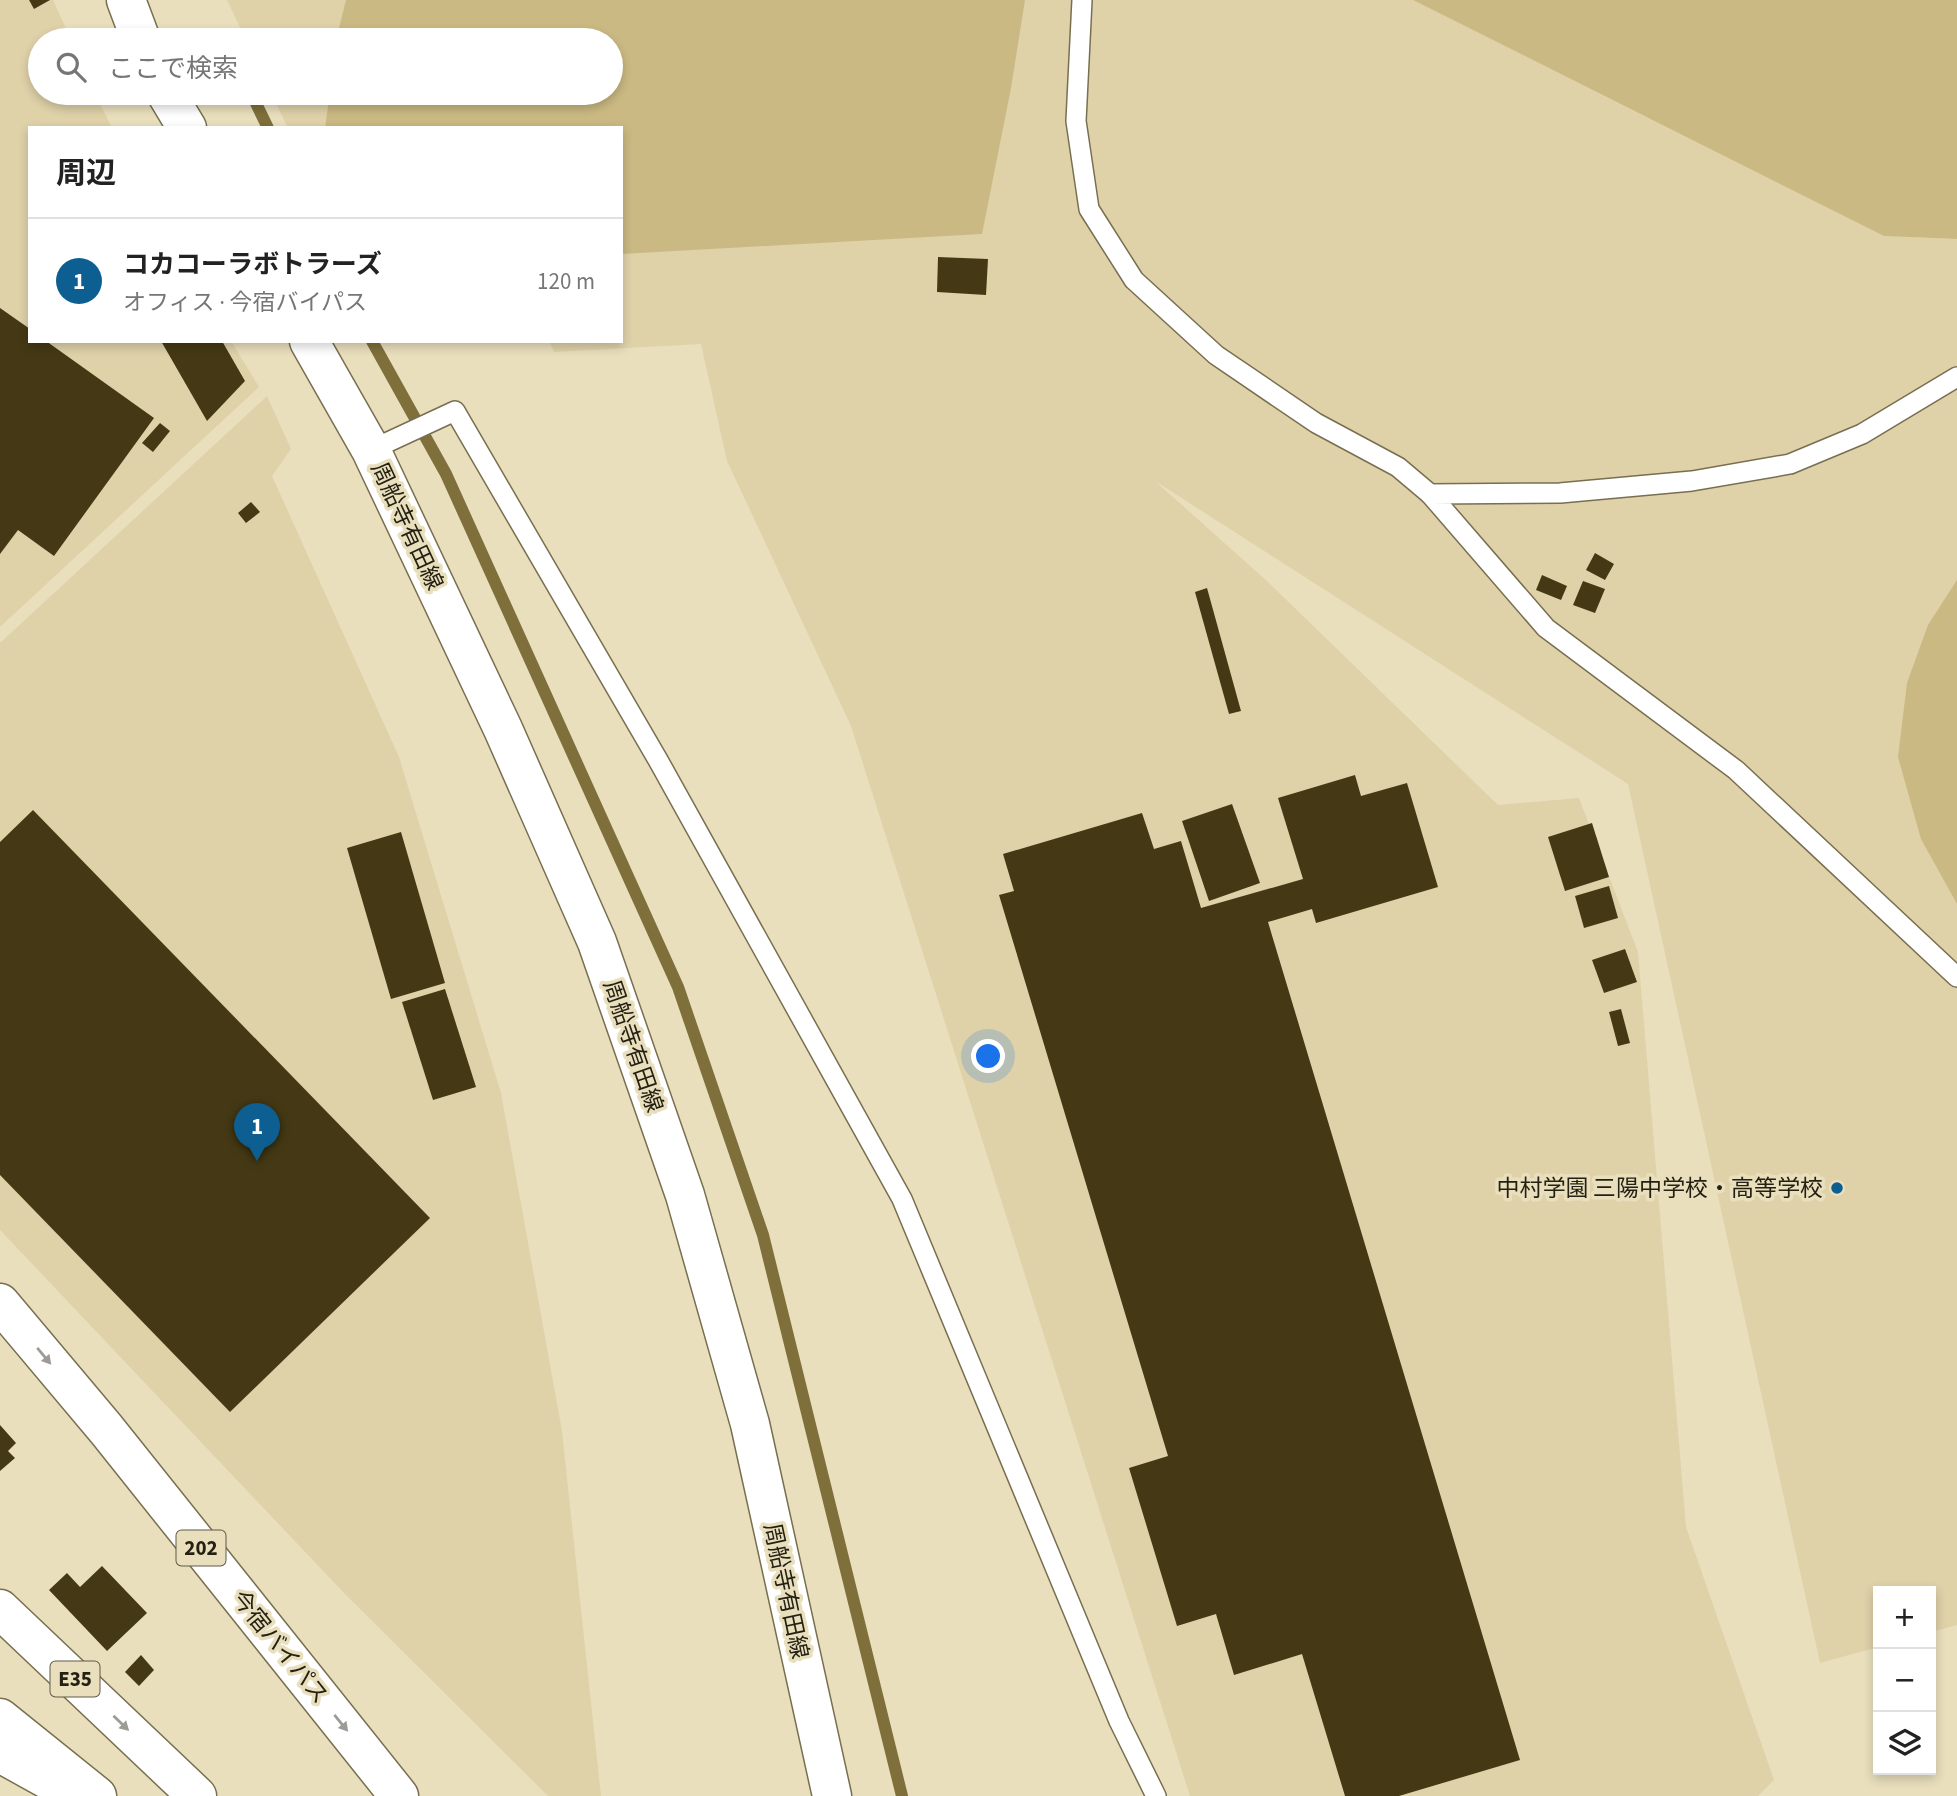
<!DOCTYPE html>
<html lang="ja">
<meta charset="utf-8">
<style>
:root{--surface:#fff;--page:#f6f6f6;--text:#222;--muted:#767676;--line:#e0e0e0;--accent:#0d5f91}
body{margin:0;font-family:"Source Sans 3","Noto Sans JP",sans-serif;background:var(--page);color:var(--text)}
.controls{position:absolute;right:21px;bottom:21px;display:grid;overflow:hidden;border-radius:0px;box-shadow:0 4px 10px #0003}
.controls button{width:63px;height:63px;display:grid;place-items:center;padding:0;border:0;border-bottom:2px solid var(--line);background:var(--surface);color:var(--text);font:35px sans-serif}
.you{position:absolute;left:989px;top:1057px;width:24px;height:24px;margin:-18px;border:5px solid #fff;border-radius:50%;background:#1a73e8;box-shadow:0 0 0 10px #1a73e833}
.badge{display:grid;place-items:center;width:46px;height:46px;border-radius:50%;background:var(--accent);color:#fff;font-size:23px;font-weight:700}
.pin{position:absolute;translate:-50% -58px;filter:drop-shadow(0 2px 4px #0008)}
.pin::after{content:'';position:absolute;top:37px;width:24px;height:21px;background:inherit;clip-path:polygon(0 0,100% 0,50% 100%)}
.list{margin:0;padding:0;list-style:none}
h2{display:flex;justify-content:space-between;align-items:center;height:91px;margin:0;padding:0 28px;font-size:30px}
h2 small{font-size:23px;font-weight:400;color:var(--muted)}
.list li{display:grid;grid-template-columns:46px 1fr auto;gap:21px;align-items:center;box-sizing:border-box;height:126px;padding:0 28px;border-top:2px solid var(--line)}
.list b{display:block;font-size:26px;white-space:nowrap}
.list p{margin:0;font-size:23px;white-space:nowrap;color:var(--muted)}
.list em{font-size:23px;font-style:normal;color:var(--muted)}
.icon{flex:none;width:38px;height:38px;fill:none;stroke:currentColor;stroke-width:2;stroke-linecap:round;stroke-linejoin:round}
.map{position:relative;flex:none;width:1957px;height:1796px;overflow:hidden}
.search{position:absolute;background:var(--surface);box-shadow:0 4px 10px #0003;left:28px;top:28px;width:595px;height:77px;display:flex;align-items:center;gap:18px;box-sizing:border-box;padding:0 24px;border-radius:38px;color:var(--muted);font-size:26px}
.panel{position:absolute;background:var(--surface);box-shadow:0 4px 10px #0003;left:28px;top:126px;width:595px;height:217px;border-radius:0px}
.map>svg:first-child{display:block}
</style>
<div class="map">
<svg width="1957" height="1796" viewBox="0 0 1957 1796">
<rect width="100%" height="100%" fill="#e9dfbd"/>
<g fill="#dfd2a9">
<path d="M0 0H53L71 40H40V93H95L112 128H30V341H231L259 387 0 627Z"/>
<path d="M227 0H1413L1884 236 1957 239V1625L1931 1632V1591H1878V1647L1820 1663 1628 784 1155 481 1267 581 1498 805 1579 798 1638 952 1686 1527 1774 1780 1758 1796H1190L851 726 727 461 701 344 554 352 549 341H621V128H288L271 93H611V40H246Z"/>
<path d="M267 396 291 449 272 476 399 757 501 1093 562 1431 601 1796H548L344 1593 0 1230V643Z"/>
</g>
<g fill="#cab982">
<path d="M346 0H1025L1011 88 982 234 621 254V128H325L330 93H611V40H336Z"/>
<path d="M1413 0H1957V239L1884 236Z"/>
<path d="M1957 580V904L1921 839 1898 757 1907 683 1928 625Z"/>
</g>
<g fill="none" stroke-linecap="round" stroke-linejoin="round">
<g stroke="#7e6f3b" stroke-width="12">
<path d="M251 93 268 128"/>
<path d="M372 341 446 474 678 987 763 1235 902 1796"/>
</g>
</g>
<g fill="#443914">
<path d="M29 0H50L34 9Z"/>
<path d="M938 257 988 259 986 295 937 292Z"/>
<path d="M0 308 30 329V341H46L154 418 54 556 18 530 0 554Z"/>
<path d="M161 341H222L245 381 207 421Z"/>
<path d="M160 423 170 431 153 452 142 443Z"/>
<path d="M251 502 260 512 246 523 238 513Z"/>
<path d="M1595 553 1614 564 1605 580 1586 570Z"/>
<path d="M1542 575 1567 586 1561 600 1536 590Z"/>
<path d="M1583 581 1605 589 1595 613 1573 605Z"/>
<path d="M1207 588 1241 711 1229 714 1195 592Z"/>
<path d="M1355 775 1361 796 1407 783 1438 887 1316 923 1312 909 1268 922 1520 1760 1399 1796H1345L1302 1654 1234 1675 1216 1614 1177 1626 1129 1468 1168 1456 999 895 1014 891 1003 854 1142 813 1154 849 1181 841 1201 908 1303 879 1278 798Z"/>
<path d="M1232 804 1260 883 1209 901 1182 821Z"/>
<path d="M33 810 430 1218 230 1412 0 1175V842Z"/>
<path d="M1592 823 1609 877 1565 891 1548 837Z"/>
<path d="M401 832 445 983 391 999 347 848Z"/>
<path d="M1609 886 1618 918 1584 928 1575 896Z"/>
<path d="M1625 949 1637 982 1604 993 1592 960Z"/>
<path d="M445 989 476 1087 433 1100 402 1002Z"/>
<path d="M1621 1009 1630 1043 1618 1046 1609 1012Z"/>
<path d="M0 1425 16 1443 8 1451 15 1458 0 1471Z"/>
<path d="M102 1566 147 1613 107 1651 49 1590 67 1573 80 1587Z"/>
<path d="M141 1655 154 1670 139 1686 125 1672Z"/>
</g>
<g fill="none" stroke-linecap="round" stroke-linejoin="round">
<defs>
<g id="service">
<path d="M1082 0 1076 121 1089 209 1134 280 1216 355 1316 423 1398 467 1430 494"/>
<path d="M1957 377 1862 434 1790 464 1692 481 1560 493 1430 494 1546 628 1736 770 1957 977"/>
<path d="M371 450 455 411 658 760 902 1199 1119 1721 1156 1796"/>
</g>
<g id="secondary">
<path d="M126 0 141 40"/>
<path d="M166 93 187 128"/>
<path d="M309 341 371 450 503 729 597 942 685 1195 750 1424 832 1796"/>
</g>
<path id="trunk" d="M0 1303 106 1429 399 1796"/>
<g id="motorway">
<path d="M0 1609 197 1796"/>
<path d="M0 1718 97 1796"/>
<path d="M0 1753 54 1783"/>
</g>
</defs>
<use href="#service" stroke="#786f50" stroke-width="22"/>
<use href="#secondary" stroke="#786f50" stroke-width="41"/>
<use href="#trunk" stroke="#786f50" stroke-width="41"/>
<use href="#motorway" stroke="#786f50" stroke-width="41"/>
<use href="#service" stroke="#fff" stroke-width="19"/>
<use href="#secondary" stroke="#fff" stroke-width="38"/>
<use href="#trunk" stroke="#fff" stroke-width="38"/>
<use href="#motorway" stroke="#fff" stroke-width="38"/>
</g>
<defs><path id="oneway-solid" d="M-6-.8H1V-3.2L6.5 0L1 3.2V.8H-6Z" transform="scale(1.75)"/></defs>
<g fill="#9c9b95">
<use href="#oneway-solid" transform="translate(44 1356) rotate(50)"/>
<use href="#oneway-solid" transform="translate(121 1723) rotate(44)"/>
<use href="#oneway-solid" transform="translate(341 1723) rotate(51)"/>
</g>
<circle fill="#0d5f91" stroke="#e9dfbd" stroke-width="2.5" cx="1837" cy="1188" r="7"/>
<g text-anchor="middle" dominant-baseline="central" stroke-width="7" stroke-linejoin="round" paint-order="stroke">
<g fill="#e9dfbd" stroke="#5f5a47" stroke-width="2">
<rect x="176.5" y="1530.5" width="49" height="35" rx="5"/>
<rect x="50.5" y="1661.5" width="49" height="35" rx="5"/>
</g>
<g font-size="21" font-weight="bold" fill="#242114">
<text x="201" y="1548">202</text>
<text x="75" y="1679">E35</text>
</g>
<g font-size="23" fill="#242114" stroke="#e9dfbd">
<text transform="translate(407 526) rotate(65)">周船寺有田線</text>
<text transform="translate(633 1046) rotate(71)">周船寺有田線</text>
<text transform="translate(786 1591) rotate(78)">周船寺有田線</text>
<text transform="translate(280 1647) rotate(51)">今宿バイパス</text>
</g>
<g font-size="23" fill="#242114" stroke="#e9dfbd" text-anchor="end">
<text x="1823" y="1188">中村学園 三陽中学校・高等学校</text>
</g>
</g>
</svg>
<div class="controls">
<button>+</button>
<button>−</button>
<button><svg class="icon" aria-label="layers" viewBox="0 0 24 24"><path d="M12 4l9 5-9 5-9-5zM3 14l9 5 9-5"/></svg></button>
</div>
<div class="you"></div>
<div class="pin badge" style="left:257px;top:1161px">1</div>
<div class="search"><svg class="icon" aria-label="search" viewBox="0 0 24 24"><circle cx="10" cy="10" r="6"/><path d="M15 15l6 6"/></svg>ここで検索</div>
<section class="panel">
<h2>周辺<small></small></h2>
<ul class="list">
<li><span class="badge">1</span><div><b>コカコーラボトラーズ</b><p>オフィス · 今宿バイパス</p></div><em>120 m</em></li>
</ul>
</section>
</div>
